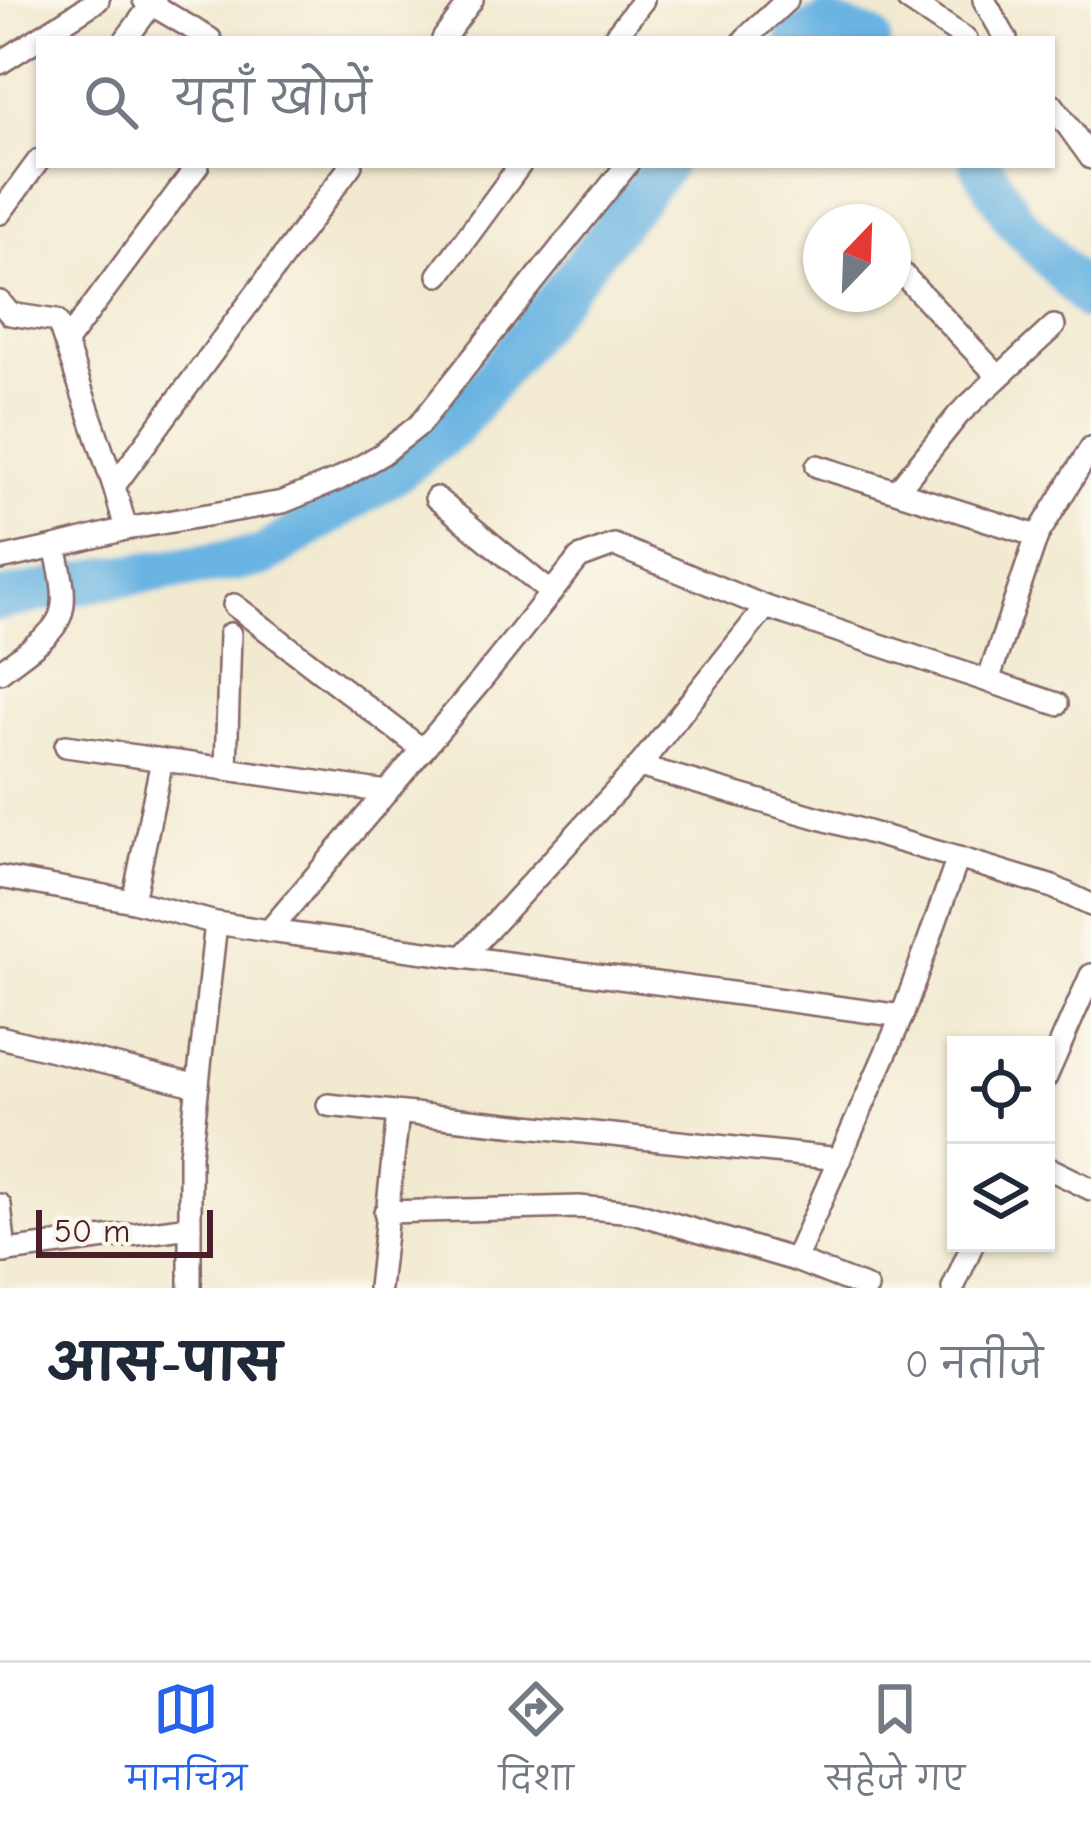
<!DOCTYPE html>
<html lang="hi">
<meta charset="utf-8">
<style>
:root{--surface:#fff;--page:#f2f2f3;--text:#1f2937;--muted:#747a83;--line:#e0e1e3;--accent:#2563eb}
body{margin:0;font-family:"Comic Neue","Playpen Sans Deva",sans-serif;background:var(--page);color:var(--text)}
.controls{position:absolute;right:36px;bottom:36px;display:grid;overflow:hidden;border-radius:0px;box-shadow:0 3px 9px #0004}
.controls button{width:108px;height:108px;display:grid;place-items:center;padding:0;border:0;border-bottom:3px solid var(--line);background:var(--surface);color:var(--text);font:60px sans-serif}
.compass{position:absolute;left:803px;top:204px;width:108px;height:108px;border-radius:50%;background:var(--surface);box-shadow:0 3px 9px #0004;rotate:23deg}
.scale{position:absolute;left:36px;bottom:30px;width:177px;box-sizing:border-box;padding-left:12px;border:6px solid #4a1f2b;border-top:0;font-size:33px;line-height:42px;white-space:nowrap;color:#4a1f2b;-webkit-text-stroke:9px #fbf7ec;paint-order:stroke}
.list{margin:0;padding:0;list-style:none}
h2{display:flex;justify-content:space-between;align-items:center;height:156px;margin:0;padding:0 48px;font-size:51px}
h2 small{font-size:39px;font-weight:400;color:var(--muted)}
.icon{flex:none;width:66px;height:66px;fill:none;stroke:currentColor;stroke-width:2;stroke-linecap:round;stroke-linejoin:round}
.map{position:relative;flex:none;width:1091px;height:1288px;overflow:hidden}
.search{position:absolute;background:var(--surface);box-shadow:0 3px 9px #0004;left:36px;right:36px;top:36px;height:132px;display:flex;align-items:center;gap:30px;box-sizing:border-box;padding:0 42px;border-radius:0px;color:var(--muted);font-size:45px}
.sheet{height:372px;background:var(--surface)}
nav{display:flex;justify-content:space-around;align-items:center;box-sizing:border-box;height:168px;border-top:3px solid var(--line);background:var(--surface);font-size:33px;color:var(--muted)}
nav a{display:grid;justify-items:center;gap:6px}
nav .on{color:var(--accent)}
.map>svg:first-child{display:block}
</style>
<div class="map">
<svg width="1091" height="1288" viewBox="0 0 1091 1288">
<rect width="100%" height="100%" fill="#fbf7ec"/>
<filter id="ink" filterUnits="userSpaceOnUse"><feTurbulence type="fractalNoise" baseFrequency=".00833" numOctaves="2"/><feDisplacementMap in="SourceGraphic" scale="24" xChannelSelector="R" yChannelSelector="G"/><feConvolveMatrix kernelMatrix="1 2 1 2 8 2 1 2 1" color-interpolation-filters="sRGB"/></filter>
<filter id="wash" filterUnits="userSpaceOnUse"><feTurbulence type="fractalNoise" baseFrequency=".004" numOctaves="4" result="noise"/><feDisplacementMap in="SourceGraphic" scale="48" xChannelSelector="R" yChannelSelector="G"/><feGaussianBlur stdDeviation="2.7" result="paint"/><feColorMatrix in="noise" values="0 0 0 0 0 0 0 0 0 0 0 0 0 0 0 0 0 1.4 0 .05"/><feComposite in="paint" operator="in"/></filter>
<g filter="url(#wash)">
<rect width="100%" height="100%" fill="#f2ead0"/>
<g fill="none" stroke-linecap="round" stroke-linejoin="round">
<g stroke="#69b4e2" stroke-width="42">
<path d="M797 39 825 25 870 39"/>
<path d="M981 165 1014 219 1091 301"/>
<path d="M0 600 106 578 261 557 393 474 453 428 664 165"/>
</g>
</g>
</g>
<g filter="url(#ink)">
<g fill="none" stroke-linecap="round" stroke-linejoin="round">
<defs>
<g id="street">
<path d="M144 0 210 39"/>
<path d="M908 0 966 39"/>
<path d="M984 0 1006 39"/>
<path d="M126 39 155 0"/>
<path d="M443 39 472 0"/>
<path d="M613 39 643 0"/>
<path d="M745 39 787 0"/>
<path d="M0 63 98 0"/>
<path d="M1052 104 1091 158"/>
<path d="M0 213 39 160"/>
<path d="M895 266 997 375"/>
<path d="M439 275 520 165"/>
<path d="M0 302 10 314 56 321 61 330 114 486"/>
<path d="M66 342 198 165"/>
<path d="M817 466 1037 536"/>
<path d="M897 491 959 414 1054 326"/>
<path d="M436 498 550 592"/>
<path d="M126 529 114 486 351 165"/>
<path d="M0 559 55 547"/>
<path d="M234 605 423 750"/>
<path d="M0 672C60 625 75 627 55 547L126 529 283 502 339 479 382 454 419 425 627 165"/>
<path d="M988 681 1037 536 1091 448"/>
<path d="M66 746 387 792"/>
<path d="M639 766 958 858 1053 887 1091 905"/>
<path d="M226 769 230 634"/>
<path d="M0 877 133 901 216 923"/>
<path d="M133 901 162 760"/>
<path d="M269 931 463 957 639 766 766 607"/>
<path d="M463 957 902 1016"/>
<path d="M0 1037 198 1086"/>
<path d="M1046 1077 1091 975"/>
<path d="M328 1105 840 1159"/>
<path d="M1046 1167 1091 1189"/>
<path d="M0 1205 5 1252"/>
<path d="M385 1212 579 1207 633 1212 795 1260 867 1288"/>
<path d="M0 1252 190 1227"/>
<path d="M795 1260 902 1016 958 858"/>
<path d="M190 1288V1155L216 923 269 931 480 682 579 558 614 545 766 607 1057 704"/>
<path d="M379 1288 398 1113"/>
<path d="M953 1288 973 1243"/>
</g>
</defs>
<use href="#street" stroke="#856665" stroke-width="26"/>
<use href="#street" stroke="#fff" stroke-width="21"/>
</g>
</g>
</svg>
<div class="controls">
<button><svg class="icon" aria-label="locate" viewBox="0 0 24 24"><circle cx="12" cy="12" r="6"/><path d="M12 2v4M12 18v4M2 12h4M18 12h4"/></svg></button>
<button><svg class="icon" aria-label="layers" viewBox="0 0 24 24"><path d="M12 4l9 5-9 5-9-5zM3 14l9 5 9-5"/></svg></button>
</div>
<svg class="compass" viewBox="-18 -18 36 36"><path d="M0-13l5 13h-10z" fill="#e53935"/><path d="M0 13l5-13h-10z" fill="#747a83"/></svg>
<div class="scale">50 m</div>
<div class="search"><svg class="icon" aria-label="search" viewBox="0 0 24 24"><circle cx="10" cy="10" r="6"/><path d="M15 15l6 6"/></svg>यहाँ खोजें</div>
</div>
<section class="sheet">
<h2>आस-पास<small>0 नतीजे</small></h2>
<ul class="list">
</ul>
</section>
<nav>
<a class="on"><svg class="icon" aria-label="map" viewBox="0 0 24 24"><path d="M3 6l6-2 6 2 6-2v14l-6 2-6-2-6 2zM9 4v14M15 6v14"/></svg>मानचित्र</a>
<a><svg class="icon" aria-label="directions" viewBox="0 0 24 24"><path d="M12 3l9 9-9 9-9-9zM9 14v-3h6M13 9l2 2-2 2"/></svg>दिशा</a>
<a><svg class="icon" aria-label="saved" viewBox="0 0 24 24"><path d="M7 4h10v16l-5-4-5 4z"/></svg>सहेजे गए</a>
</nav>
